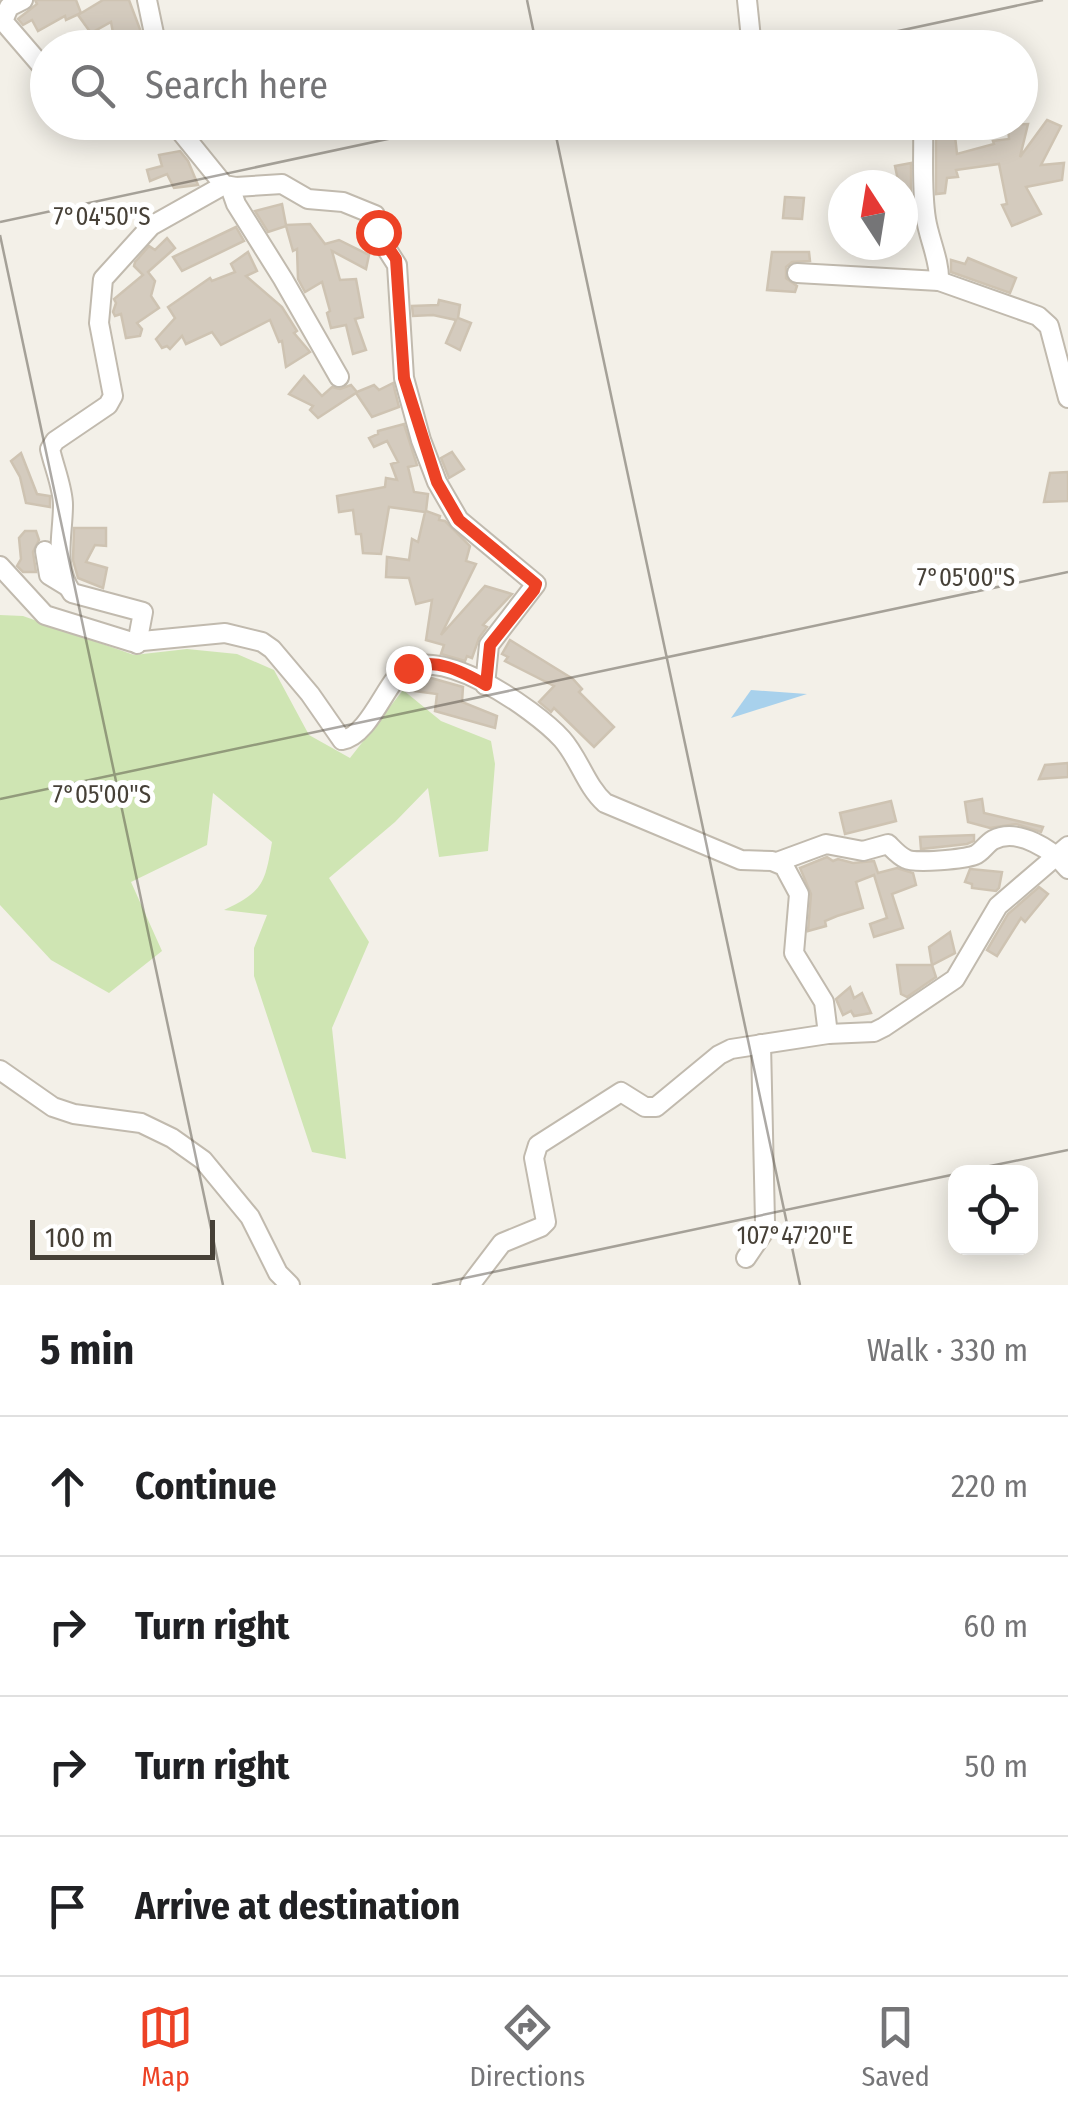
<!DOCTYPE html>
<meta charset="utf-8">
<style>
:root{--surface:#fff;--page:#f6f6f6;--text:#202124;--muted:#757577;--line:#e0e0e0;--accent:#ed4225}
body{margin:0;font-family:"Fira Sans Condensed",sans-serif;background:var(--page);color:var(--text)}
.controls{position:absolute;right:30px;bottom:30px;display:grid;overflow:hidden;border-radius:20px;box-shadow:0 5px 25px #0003}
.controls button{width:90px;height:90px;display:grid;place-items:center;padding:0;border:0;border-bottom:2px solid var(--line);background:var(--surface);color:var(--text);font:50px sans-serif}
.compass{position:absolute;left:828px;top:170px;width:90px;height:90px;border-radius:50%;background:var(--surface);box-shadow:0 5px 25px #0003;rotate:348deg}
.scale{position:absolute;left:30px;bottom:25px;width:185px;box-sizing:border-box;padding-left:10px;border:5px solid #464037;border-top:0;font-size:28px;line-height:35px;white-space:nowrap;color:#464037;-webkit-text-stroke:8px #fff;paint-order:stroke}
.stop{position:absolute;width:30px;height:30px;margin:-22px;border:8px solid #ed4225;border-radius:50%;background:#fff}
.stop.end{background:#ed4225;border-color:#fff;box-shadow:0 2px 10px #0008}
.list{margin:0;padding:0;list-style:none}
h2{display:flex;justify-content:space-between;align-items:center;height:130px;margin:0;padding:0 40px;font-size:42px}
h2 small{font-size:32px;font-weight:400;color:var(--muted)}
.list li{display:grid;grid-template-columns:65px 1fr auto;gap:30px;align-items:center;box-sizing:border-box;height:140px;padding:0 40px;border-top:2px solid var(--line)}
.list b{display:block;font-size:38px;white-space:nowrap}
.list em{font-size:32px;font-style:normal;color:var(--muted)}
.icon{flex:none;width:55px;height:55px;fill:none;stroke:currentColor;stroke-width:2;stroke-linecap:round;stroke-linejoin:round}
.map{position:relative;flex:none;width:1068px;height:1285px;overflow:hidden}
.search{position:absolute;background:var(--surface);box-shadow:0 5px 25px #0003;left:30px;right:30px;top:30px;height:110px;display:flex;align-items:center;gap:25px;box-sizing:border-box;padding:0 35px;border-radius:55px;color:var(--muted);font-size:38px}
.sheet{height:690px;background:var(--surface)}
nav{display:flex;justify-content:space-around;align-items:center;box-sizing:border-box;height:140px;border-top:2px solid var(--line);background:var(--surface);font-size:28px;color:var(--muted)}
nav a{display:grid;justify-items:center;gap:5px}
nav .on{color:var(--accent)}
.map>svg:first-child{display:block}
</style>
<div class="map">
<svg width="1068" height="1285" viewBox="0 0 1068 1285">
<rect width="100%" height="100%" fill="#f3f0e8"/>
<path fill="#cfe5b3" d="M0 615 23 616 134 655 187 649 237 654 274 670 309 735 350 758 403 690 441 721 491 741 495 764 488 851 439 857 428 788 395 822 329 878 369 942 332 1028 346 1159 312 1152 254 976V948L267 915 224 910C263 892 265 883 272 842L213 793 207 845 131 882 162 951 109 993 51 960 0 905Z"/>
<path fill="#a8d1ec" d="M751 690 807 694 731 718Z"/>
<g fill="#d4cbbe" stroke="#cec3b2" stroke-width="2.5">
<path d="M35 0H76L81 13 66 20 65 16 38 31 32 20 23 25 18 19 37 4Z"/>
<path d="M103 0H129L141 32 114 38 111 22 91 33 78 15Z"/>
<path d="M1047 120 1061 126 1041 165 1064 163 1062 180 1026 187 1041 214 1012 226 1002 205 1007 204 999 164 956 170 958 177 947 178 945 193 936 194V129L954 127 957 154 994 144 993 141 1009 139 1008 125 1028 124 1020 157Z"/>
<path d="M180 151 188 161 198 185 174 188 167 174 150 181 147 170 162 166 159 155Z"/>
<path d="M911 163V196L913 215 903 213V185H899L895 166Z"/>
<path d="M785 197 804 198 802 219 783 218Z"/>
<path d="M282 204 286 225 310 224 325 244 339 240 369 255 366 269 332 251 340 280 356 279 363 317 355 319 366 350 353 354 346 325 331 328 327 313 330 311 322 282 305 292 298 279 297 249 293 251 286 226 268 232 255 211Z"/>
<path d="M236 227 244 241 182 271 173 257Z"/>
<path d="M167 238 175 248 148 272 155 281 151 296 159 308 137 323 142 329 140 336 126 338 121 314 115 316 113 312 116 303 114 299 143 275 134 266 135 262 149 246 155 250Z"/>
<path d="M248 252 257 271 246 276 282 307 297 331 294 333 310 352 286 367 282 341 279 342 270 320 221 345 212 332 186 344 182 336 170 349 167 346 162 348 156 339 175 318 168 307 210 278 212 281 235 272 231 264Z"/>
<path d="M772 252H809L810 261 792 262 786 267V278L797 286 795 292 767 290Z"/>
<path d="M968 258 1016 278 1010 293 951 272V260L965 264Z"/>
<path d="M439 300 460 305 458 318 471 323 460 350 446 343 456 320 433 315 413 316 412 306 438 305Z"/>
<path d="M304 376 322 396 332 387 340 389 351 385 357 392 374 385 379 390 393 383 399 407 372 417 356 393 318 418 310 410 313 406 289 394Z"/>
<path d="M404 424 417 465 408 467 414 492 428 494 426 511 440 516 439 520 445 521 470 546 466 561 476 564 441 635 485 586 512 594 483 625 487 627 479 638 472 658 467 656 465 661 441 654 444 645 426 640 432 600 416 604 409 578 386 577 387 557 409 560 412 539 418 542 425 512 389 507 381 554 363 553 361 534H356L353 510 339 512 337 496 385 487 386 478 397 480 391 464 398 462 387 441 374 447 369 438 378 434V431Z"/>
<path d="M452 452 464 469 449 478 441 458Z"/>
<path d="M21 453 37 494 50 496V507L26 503 20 477 11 461Z"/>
<path d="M1068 472V501L1044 502 1050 473Z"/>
<path d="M74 528H106V546L95 545 86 562 107 568 103 588 78 578 73 560Z"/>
<path d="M25 531H36L39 540 33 552 36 572H23L17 566 21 559 19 538Z"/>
<path d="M510 640 573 679 582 689 579 692 614 727 594 747 554 708 551 712 539 702 554 686 505 661 508 657 502 654Z"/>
<path d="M431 678 463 687 462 702 497 716 495 728 435 711 437 694 414 691 416 679Z"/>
<path d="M1068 763V777L1039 779 1045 765Z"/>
<path d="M982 799 984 813 1043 827 1041 832 1016 824 990 828 968 822 965 802Z"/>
<path d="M891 801 896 821 845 834 840 813Z"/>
<path d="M974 835V841L967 844 921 849 920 837Z"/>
<path d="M827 857 833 861 838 859 853 863 874 861 878 873 897 868 913 873 916 885 892 894 903 928 874 937 870 924 887 918 874 875 856 882 863 908 837 916 825 921 826 926 808 931 811 894 800 868Z"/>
<path d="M970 869 1002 872 999 888 996 891 972 888V884L965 882Z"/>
<path d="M1039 887 1048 894 1025 922 1021 918 997 956 987 950 1008 914Z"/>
<path d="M950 932 955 953 932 965 929 947Z"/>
<path d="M897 965H932L936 977 907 997 901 994Z"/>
<path d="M850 987 854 998 862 993 871 1013 854 1016 851 1011 843 1015 836 999Z"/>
</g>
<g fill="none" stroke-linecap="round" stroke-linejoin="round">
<defs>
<g id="minor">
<path d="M23 0 9 7 3 21 40 64"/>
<path d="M147 0 157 48"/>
<path d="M747 0 752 48"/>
<path d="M173 122 224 185 236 187 282 184 308 199 343 202 375 215 379 237 397 265 404 378 421 440 437 482 459 520 536 584 489 645 485 685"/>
<path d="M923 122C924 154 921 188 926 219 929 239 940 261 939 281"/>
<path d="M230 187 236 204 283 279 339 377"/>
<path d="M797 273 939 281 1038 316 1049 326 1068 398"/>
<path d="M45 551 49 575 67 586"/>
<path d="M0 566 45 615 132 642 225 633 262 642 272 649 310 694 342 740C365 737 382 695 396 678 429 634 536 710 562 739 579 758 586 786 605 803L741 860 772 861 784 866 799 894 794 953 824 1002 828 1034"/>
<path d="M137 644 143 612 72 593C53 567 63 535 63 505 63 488 54 467 50 449L55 441 108 405 113 396 99 323 103 279 151 226 224 185"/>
<path d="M777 862 826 844 863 851 888 844C893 849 899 856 906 859 915 864 965 859 975 855 982 852 986 844 993 840 1018 827 1053 850 1068 869"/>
<path d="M0 1070 53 1107 74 1114 141 1123 172 1138 203 1160 250 1217 278 1273 290 1285"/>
<path d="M746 1258 763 1233 765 1222 761 1044"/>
<path d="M470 1285 502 1243 541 1227 546 1222 534 1158 538 1145 621 1092 645 1107H656L719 1055 731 1049 828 1034 874 1032 884 1027 955 979 998 906 1068 846"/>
</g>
</defs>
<use href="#minor" stroke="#c1baae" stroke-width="22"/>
<use href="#minor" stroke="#fff" stroke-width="18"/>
</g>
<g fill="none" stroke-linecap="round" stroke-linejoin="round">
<path stroke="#ed4225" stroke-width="12" d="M378 232 396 259 404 378 437 482 459 520 536 584 534 590 490 645 486 685C461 671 436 657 408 668"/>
</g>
<path fill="none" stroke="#464037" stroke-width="2.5" stroke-opacity="0.45" d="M527 0 537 48M819 48 1043 0M553 122 800 1285M0 222 467 122M0 235 223 1285M0 799 1068 572M961 1172 1068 1150M432 1285 956 1174"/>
<g font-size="25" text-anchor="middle" fill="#464037" stroke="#fff" stroke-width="10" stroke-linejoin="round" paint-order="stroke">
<text x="102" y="225">7°04'50"S</text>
<text x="966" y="586">7°05'00"S</text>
<text x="102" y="803">7°05'00"S</text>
<text x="795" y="1244">107°47'20"E</text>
</g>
</svg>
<div class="controls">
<button><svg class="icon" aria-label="locate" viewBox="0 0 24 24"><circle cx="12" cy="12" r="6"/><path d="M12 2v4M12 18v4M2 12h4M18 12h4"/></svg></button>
</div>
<svg class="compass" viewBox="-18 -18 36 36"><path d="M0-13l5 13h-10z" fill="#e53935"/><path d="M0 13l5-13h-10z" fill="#757577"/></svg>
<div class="scale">100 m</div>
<div class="stop" style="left:378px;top:232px"></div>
<div class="stop end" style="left:408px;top:668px"></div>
<div class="search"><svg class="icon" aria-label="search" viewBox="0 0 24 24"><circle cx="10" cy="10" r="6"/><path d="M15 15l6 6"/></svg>Search here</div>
</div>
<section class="sheet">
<h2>5 min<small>Walk · 330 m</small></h2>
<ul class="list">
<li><svg class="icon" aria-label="ahead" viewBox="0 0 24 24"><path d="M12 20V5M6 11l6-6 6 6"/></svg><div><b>Continue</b></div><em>220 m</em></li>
<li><svg class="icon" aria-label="right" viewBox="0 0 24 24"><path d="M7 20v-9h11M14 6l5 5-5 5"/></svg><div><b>Turn right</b></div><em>60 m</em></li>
<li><svg class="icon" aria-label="right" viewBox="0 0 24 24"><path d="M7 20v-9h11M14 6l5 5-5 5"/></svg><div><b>Turn right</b></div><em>50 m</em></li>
<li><svg class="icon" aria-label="arrive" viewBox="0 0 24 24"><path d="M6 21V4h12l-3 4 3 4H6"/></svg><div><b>Arrive at destination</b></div></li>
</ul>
</section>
<nav>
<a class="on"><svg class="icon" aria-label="map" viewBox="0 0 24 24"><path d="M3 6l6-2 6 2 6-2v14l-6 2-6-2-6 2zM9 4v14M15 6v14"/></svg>Map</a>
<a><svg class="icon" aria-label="directions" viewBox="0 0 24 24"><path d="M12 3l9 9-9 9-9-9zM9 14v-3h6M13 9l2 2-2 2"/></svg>Directions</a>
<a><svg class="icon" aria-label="saved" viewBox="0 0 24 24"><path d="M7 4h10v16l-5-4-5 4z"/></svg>Saved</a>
</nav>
